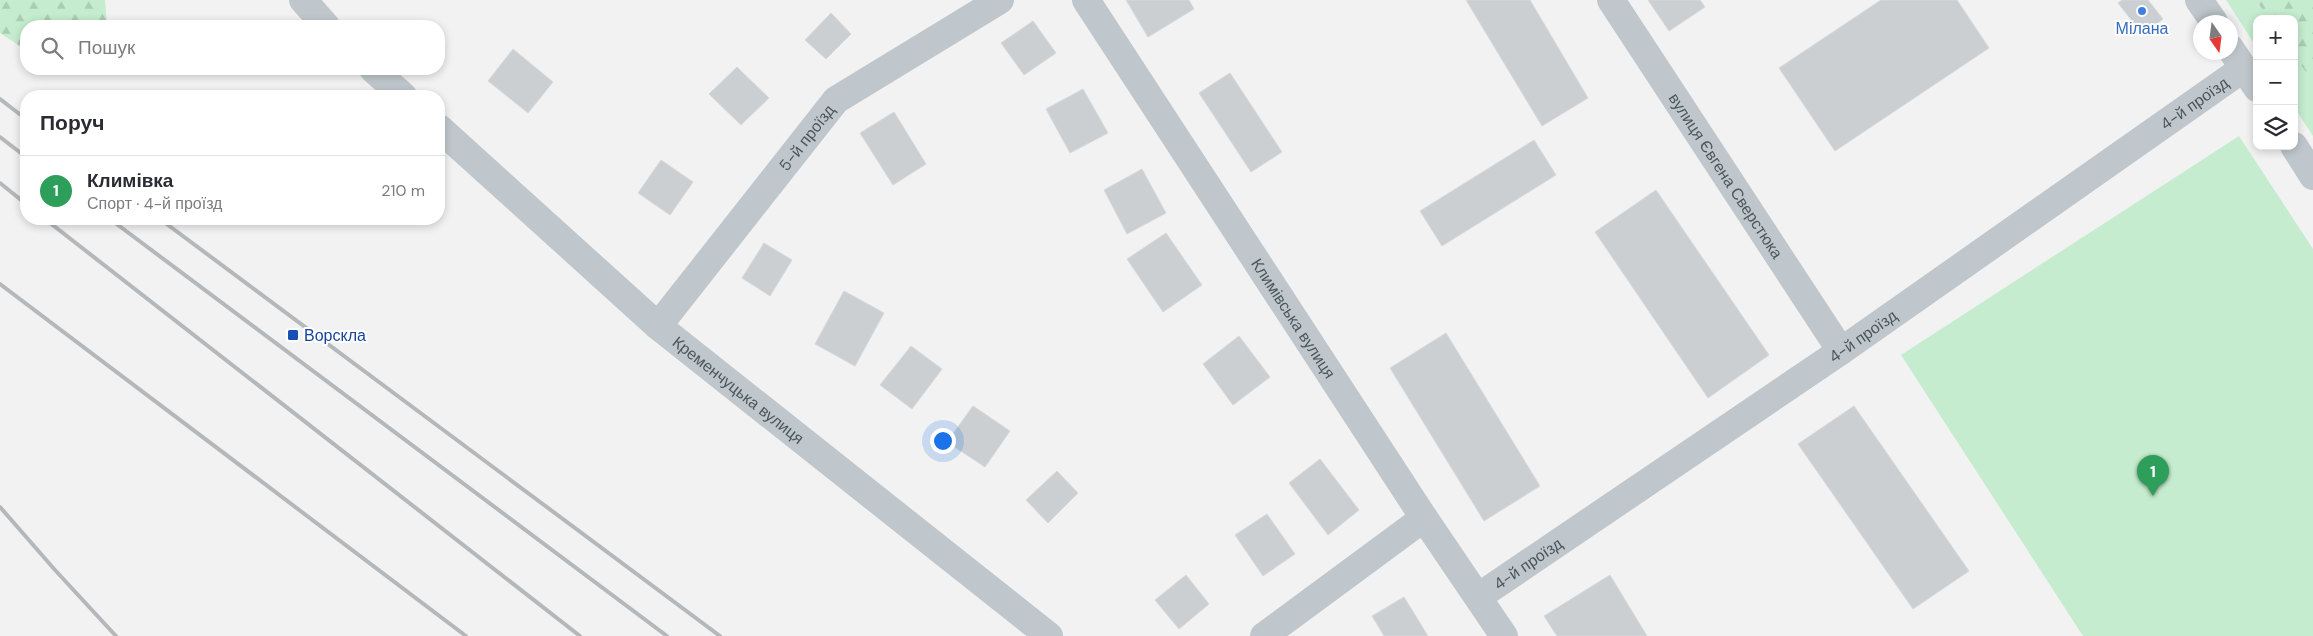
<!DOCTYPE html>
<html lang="uk">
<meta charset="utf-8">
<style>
:root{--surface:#fff;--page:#f2f2f3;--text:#2b2b33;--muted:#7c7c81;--line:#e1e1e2;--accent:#2563eb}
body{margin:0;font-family:"DM Sans",sans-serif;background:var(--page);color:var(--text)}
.controls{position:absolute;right:15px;top:15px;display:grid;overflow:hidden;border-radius:10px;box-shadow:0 2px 8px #0003}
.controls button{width:45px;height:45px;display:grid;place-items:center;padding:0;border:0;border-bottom:1px solid var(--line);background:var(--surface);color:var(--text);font:25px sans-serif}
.compass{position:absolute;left:2193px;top:15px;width:45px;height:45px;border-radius:50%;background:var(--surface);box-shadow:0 2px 8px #0003;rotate:166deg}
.you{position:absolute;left:942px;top:440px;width:18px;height:18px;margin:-12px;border:4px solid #fff;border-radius:50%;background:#1a73e8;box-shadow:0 0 0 8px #1a73e833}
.badge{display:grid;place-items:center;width:32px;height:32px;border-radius:50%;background:var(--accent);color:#fff;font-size:16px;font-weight:700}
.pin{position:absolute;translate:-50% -41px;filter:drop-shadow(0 1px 2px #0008)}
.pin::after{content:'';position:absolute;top:26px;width:18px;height:15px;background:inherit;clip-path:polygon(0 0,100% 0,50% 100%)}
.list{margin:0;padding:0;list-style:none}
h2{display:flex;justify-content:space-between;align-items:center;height:65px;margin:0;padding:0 20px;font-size:21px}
h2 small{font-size:16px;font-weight:400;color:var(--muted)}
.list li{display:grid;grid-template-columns:32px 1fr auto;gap:15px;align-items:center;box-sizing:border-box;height:70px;padding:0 20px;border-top:1px solid var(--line)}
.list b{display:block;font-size:19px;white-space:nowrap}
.list p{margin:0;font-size:16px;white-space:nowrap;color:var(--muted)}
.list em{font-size:16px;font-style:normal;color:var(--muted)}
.icon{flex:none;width:28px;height:28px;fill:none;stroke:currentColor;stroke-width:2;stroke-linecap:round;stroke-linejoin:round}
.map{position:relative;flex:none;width:2313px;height:636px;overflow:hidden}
.search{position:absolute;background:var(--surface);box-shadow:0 2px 8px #0003;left:20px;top:20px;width:425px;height:55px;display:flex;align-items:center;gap:12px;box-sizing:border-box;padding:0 18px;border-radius:20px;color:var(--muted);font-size:19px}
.panel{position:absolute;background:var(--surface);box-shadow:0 2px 8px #0003;left:20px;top:90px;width:425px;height:135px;border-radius:20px}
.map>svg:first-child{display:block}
</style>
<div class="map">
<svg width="2313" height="636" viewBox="0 0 2313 636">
<defs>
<pattern id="forest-firs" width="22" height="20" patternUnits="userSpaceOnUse" patternTransform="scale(1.25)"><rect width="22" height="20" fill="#c5ecce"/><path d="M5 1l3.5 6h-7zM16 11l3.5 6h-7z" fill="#abccb3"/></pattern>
</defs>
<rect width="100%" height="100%" fill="#f3f2f2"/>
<g fill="#c5ecce">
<path d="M2226 0H2313V136L2294 107V19H2257V48Z"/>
<path d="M2239 136 2313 249V636H2083L1901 355Z"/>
</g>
<g fill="url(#forest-firs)">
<path d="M0 0H105L107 26H26V50L0 33Z"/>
<path d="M2256 0H2313V82L2294 55V19H2269Z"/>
</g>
<g fill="#cccfd2" stroke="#d6d9dc">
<path d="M1126 0H1189L1194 9 1148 37Z"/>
<path d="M1466 0H1530L1588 98 1542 126Z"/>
<path d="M1648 0H1700L1705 7 1669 31Z"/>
<path d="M1881 0H1957L1989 48 1835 151 1779 68Z"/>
<path d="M2122 0H2148L2163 19 2143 35 2118 3Z"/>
<path d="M831 13 851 34 826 59 805 40Z"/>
<path d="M1033 21 1056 53 1024 75 1001 43Z"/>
<path d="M513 49 553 82 528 113 488 81Z"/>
<path d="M737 67 769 98 741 125 709 94Z"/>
<path d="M1230 73 1282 152 1251 172 1199 93Z"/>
<path d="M1083 89 1108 133 1070 153 1046 109Z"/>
<path d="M894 112 926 164 893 185 860 133Z"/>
<path d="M1534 140 1556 175 1442 246 1420 211Z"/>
<path d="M661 160 693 182 670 215 638 193Z"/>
<path d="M1142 169 1166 213 1127 234 1104 190Z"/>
<path d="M1656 190 1769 355 1708 398 1595 232Z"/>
<path d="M1166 233 1202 285 1163 312 1127 259Z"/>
<path d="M764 243 792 260 770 296 742 278Z"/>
<path d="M844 291 884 313 855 366 815 344Z"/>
<path d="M1446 333 1540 486 1484 521 1390 368Z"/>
<path d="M1239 336 1270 377 1233 405 1203 364Z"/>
<path d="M911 346 942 369 912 409 880 385Z"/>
<path d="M973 406 1010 431 985 467 947 442Z"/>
<path d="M1854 406 1969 571 1913 609 1798 444Z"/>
<path d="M1320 459 1359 510 1328 535 1289 483Z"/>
<path d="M1057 471 1078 493 1048 523 1026 500Z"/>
<path d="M1267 514 1295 554 1263 576 1235 535Z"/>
<path d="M1186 575 1209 604 1179 629 1155 600Z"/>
<path d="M1610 575 1647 636H1557L1544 616Z"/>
<path d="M1404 597 1428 636H1384L1372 616Z"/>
</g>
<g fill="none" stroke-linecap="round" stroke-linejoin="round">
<g stroke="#bfc7cc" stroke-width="28">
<path d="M303 0 326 26"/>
<path id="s1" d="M1086 0 1424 518 1504 636"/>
<path id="s2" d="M1611 0 1841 351"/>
<path d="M2199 0 2214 22"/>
<path d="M2230 48 2257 88"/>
<path d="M373 69 403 96"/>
<path id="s3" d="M439 128 658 326 1049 636"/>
<path d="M2294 146 2313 176"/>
<path id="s4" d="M658 326 836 100 1000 0"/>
<path id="s5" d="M1478 597 1841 351 2244 68"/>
<path d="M1264 636 1424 518"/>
</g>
<g stroke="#b4b8bb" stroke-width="4">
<path d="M0 99 26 119"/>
<path d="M0 137 26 157"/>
<path d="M0 183 26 204"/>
<path d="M45 219 580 636"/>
<path d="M110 219 667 636"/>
<path d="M160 219 720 636"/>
<path d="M0 284 466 636"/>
<path d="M0 507 55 570 116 636"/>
</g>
</g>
<circle fill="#3f7fe0" stroke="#fff" stroke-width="2" cx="2142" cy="11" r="5"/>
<rect fill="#1a4fb4" stroke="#fff" stroke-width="2" x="287" y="329" width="12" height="12" rx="2.5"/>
<g text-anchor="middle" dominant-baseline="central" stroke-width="4" stroke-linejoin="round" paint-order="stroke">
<g font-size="16" fill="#366cbe" stroke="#fff">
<text x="2142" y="28">Мілана</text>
</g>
<g font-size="16" fill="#4b575d" stroke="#fff">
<text stroke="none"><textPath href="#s5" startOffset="870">4-й проїзд</textPath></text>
<text stroke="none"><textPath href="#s4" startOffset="240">5-й проїзд</textPath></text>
<text stroke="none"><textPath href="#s2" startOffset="210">вулиця Євгена Сверстюка</textPath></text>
<text stroke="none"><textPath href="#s1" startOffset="380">Климівська вулиця</textPath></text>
<text stroke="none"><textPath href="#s5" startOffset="465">4-й проїзд</textPath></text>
<text stroke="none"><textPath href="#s3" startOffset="398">Кременчуцька вулиця</textPath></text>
<text stroke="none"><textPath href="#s5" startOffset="60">4-й проїзд</textPath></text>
</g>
<g font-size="16" fill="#164399" stroke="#fff" text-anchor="start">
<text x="304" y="335">Ворскла</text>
</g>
</g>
</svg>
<div class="controls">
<button>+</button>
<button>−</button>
<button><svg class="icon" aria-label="layers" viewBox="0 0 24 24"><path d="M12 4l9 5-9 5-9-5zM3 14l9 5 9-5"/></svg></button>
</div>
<svg class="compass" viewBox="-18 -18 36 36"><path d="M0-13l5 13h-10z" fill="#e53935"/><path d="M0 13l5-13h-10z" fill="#7c7c81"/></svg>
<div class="you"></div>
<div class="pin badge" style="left:2153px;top:496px;background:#2e9e5b">1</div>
<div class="search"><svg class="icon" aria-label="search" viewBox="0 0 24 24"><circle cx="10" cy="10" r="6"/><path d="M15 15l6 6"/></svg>Пошук</div>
<section class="panel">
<h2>Поруч<small></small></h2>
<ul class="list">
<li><span class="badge" style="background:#2e9e5b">1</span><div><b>Климівка</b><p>Спорт · 4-й проїзд</p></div><em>210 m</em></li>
</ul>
</section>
</div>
